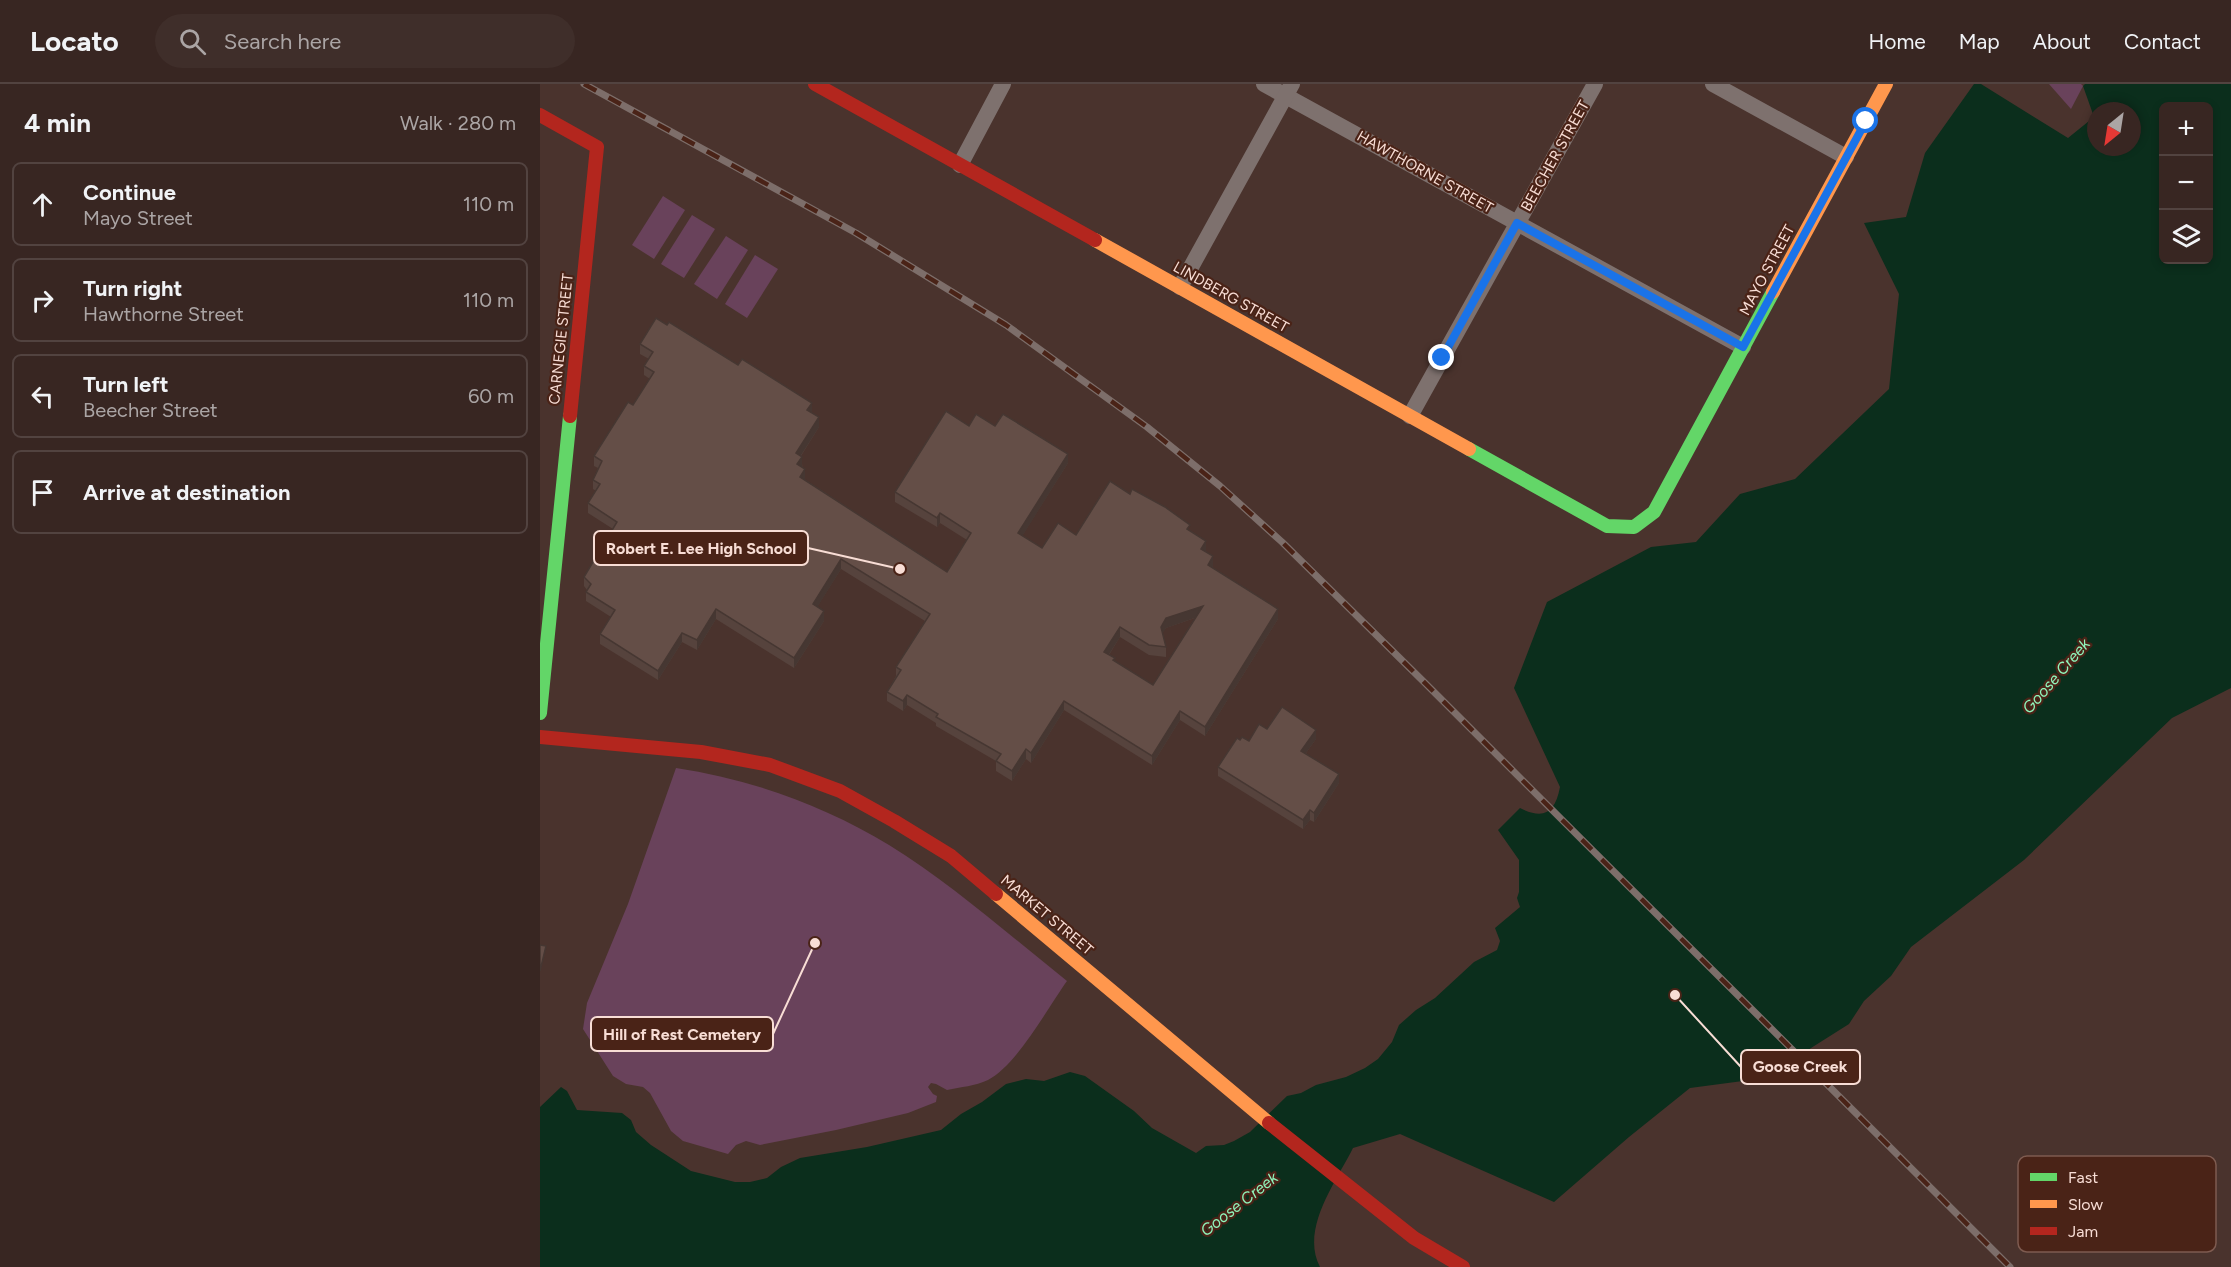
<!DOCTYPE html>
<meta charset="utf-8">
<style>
:root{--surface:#382622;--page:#3f2e2a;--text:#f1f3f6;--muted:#aba5a5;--line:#524340}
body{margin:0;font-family:Figtree,sans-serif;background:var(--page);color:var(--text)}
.controls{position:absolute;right:18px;top:18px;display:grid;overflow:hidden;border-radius:9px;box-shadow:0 3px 9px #0003}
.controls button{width:54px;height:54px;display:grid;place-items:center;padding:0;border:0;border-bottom:2px solid var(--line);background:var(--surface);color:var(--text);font:30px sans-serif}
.compass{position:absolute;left:1547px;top:18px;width:54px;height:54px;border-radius:50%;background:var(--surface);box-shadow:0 3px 9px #0003;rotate:210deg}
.stop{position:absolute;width:18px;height:18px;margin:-14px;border:4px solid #1a73e8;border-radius:50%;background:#fff}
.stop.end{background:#1a73e8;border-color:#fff;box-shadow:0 2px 6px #0008}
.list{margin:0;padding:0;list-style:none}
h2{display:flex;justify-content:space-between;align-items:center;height:78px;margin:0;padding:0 24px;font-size:26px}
h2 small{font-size:20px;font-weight:400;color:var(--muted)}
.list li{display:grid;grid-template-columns:39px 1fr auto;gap:18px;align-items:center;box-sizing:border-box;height:84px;margin:0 12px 12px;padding:0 12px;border:2px solid var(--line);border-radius:9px}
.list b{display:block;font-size:22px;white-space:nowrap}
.list p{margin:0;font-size:20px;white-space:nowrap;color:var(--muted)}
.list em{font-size:20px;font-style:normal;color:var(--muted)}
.icon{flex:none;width:33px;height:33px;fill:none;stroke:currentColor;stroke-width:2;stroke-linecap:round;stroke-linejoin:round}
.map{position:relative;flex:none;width:1691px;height:1183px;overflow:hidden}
header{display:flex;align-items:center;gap:36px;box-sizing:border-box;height:84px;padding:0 30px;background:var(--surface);border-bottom:2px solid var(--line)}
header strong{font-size:28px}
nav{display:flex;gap:33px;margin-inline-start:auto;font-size:21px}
.search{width:420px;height:54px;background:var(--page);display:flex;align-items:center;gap:15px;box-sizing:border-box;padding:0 21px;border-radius:33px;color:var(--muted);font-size:22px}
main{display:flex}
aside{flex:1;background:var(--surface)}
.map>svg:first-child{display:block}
</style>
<header>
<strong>Locato</strong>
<div class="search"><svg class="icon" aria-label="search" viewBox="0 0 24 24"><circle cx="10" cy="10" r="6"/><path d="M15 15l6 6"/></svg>Search here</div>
<nav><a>Home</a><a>Map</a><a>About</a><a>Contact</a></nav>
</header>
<main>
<aside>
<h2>4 min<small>Walk · 280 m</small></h2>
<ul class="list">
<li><svg class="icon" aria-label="ahead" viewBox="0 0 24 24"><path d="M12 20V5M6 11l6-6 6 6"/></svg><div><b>Continue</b><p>Mayo Street</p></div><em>110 m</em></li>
<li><svg class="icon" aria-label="right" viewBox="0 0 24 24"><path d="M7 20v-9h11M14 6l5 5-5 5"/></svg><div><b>Turn right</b><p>Hawthorne Street</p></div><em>110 m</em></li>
<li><svg class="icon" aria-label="left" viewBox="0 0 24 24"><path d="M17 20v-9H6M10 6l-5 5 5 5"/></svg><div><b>Turn left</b><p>Beecher Street</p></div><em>60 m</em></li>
<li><svg class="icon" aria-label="arrive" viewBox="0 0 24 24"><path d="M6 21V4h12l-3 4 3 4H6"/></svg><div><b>Arrive at destination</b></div></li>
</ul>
</aside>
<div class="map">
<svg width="1691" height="1183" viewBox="0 0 1691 1183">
<rect width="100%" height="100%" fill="#4a332d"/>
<g fill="#69425b">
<path d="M1509 0H1541L1543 2 1531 25Z"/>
<path d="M123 112 145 126 114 175 92 161Z"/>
<path d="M152 131 175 145 144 194 121 180Z"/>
<path d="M186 152 208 166 177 215 154 200Z"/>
<path d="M215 171 238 185 207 234 185 220Z"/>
<path d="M136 684C211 695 285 722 349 761 412 800 469 851 527 897 507 925 477 981 448 996 435 1002 421 1003 407 1006L396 1000 391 999 388 1003 393 1010 397 1012 396 1018 368 1029 296 1046 220 1061 206 1057 196 1061 188 1070 143 1057 131 1047 110 1009 103 1003 86 1000 73 992 43 945 47 919 88 820Z"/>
</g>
<path fill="#0b2e1c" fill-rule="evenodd" d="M1434 0H1441L1528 54 1554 33 1543 2 1545 0H1691V604L1632 634 1484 776 1371 863 1351 892 1324 917 1309 940 1271 964 1233 993 1150 1004 1089 1053 1014 1118 860 1050 813 1064C796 1098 760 1145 780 1183H0V1023L21 1003 27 1007 37 1026 82 1029 91 1036 96 1048 111 1061 151 1087 195 1098H210L227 1094 241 1083 260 1074 327 1063 401 1046 421 1030 442 1018 466 1000 486 995 504 997 530 988 545 992 594 1027 612 1044 656 1069 666 1062 684 1061 694 1057 710 1048 747 1012 761 1009 776 1001 806 993 825 984 838 975 852 958 859 941 876 926 895 914 934 878 957 866 960 857 955 844 980 823 977 814 979 808V776L958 746 980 724C1004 736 1015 729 1020 703L974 604 1007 518 1111 463 1156 458 1200 410 1255 395 1349 305 1359 210 1324 139 1366 133 1385 69ZM1624 22H1668V176H1624ZM1556 27H1592V63H1556Z"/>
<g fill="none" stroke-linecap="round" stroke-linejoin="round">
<g stroke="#7e716e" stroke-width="16">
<path d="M724 0 1203 263"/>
<path d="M1173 0 1306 73"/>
<path d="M420 81 463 0"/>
<path d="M640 203 752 0"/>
<path d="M870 332 1055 0"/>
</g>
<g stroke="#63d668" stroke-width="14">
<path d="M929 365 1067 442 1094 443 1114 428 1233 208"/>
<path d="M0 629 30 332"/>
</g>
<g stroke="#ff974d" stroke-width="14">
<path d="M555 156 929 365"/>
<path d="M1233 208 1346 0"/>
<path d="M456 810 729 1039"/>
</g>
<g stroke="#b3261e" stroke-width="14">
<path d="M275 0 555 156"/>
<path d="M0 31 57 63 30 332"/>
<path d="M0 653 161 668 230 681 300 707 354 737 411 772 456 810"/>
<path d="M729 1039 874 1154 923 1183"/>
</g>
<defs>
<path id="rail" d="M44 0 316 149 466 241 607 343 680 402 742 458 883 597 1470 1183"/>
</defs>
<use href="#rail" stroke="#7d6e6a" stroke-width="7"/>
<use href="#rail" stroke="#4a2317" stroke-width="4.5" stroke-dasharray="14" stroke-linecap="butt"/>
</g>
<g fill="#56433d" fill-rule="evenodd">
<path d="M100 260 271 328 279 343 261 372 264 395 407 488 427 456 400 439 397 443 355 418V408L429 342H455L528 379 482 452 502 464 536 451 650 447 666 467 673 482 672 484 738 535 665 652 640 636 612 681 524 626 491 679 486 675 472 697 456 687V677L396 642V639L367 621 363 627 347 617V608L356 592V583L385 537 301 485 277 523 284 537 254 584 176 535 157 566 142 558 118 596 60 560V550L71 533 46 517V508L47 506 44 502V493L73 445 48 429V419L56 407 53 405V396L58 384 54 382V372L93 321 110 295 104 291V282L109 275 100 270ZM655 534 613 601 575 577 569 571 580 553 609 571 626 573V563L622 549 626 544Z"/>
<path d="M727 645 776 655 766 669 799 699 774 738 770 736 763 745 678 692V683L700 656 709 657Z"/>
</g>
<g fill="#463732">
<path d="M272 319V328L267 326Z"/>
<path d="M279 333V343L256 379V369Z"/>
<path d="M528 370V379L478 459V449Z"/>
<path d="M262 373V382L257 390V380Z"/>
<path d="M265 385V395L260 402V393Z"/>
<path d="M400 429V439L397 443V434Z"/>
<path d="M666 457V467L661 474V465Z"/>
<path d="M673 472V482L668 490V481Z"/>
<path d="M301 475V485L273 530V520Z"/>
<path d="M663 522V531L626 544 621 552V543L626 534Z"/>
<path d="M176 525V535L157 566V556Z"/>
<path d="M738 525V535L665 652V643Z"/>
<path d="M284 527V537L254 584V574Z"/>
<path d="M580 543V553L564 578V568Z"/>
<path d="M142 549V558L118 596V587Z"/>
<path d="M367 611V621L363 627V617Z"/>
<path d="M524 617V626L491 679V669Z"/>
<path d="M640 627V636L612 681V672Z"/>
<path d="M776 646V655L761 676V667Z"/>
<path d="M486 665V675L472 697V687Z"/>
<path d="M799 690V699L774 738V729Z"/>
<path d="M770 726V736L763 745V736Z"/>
</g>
<g fill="#644e47" stroke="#463732" stroke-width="1.5" fill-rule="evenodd">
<path d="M116 234 127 241 129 238 198 281 202 275 272 319 267 326 279 333 256 369 262 373 257 380 265 385 260 393 407 488 431 449 400 429 397 434 355 408 406 327 429 342 436 330 455 342 463 330 528 370 478 449 502 464 518 439 536 451 570 397 590 410 592 405 625 423 650 441 647 445 666 457 661 465 673 472 668 481 738 525 665 643 640 627 612 672 524 617 491 669 486 665 472 687 456 677 461 670 396 633 398 630 367 611 363 617 347 608 361 586 356 583 390 530 301 475 273 520 284 527 254 574 176 525 157 556 142 549 118 587 60 550 75 526 46 508 51 500 44 493 77 438 48 419 60 400 53 396 62 377 54 372 88 318 93 321 114 288 104 282 113 268 100 260ZM663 522 613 601 573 576 575 574 564 568 580 543 609 561 626 563 621 543 626 534Z"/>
<path d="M742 623 776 646 761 667 799 690 774 729 770 726 763 736 678 683 697 654 700 656 702 653 709 657 719 640 727 645Z"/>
<path d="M0 861 6 862 0 887Z"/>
</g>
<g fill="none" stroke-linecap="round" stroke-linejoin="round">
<path stroke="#1a73e8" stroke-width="8" d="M902 274 977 139 1203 263 1326 37"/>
</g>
<g text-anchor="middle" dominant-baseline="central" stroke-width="4.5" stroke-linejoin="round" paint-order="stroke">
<g font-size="15" fill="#f8ddd5" stroke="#4a2317">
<text transform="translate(1015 72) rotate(-61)">BEECHER STREET</text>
<text transform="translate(885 88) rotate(29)">HAWTHORNE STREET</text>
<text transform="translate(1227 186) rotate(-62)">MAYO STREET</text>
<text transform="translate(691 213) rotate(29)">LINDBERG STREET</text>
<text transform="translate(21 255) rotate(-84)">CARNEGIE STREET</text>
<text transform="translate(507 831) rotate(40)">MARKET STREET</text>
</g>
<g font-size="16" font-style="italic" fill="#90f6bc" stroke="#4a2317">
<text transform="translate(1516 592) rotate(-49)">Goose Creek</text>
<text transform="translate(699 1120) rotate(-38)">Goose Creek</text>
</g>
</g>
<rect x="1478" y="1072" width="198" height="96" rx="9" fill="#4a2317" stroke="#7e5b50" stroke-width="1.5"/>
<rect x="1490" y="1089" width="27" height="8" fill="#63d668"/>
<rect x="1490" y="1116" width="27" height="8" fill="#ff974d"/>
<rect x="1490" y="1143" width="27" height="8" fill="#b3261e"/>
<g font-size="16" fill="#f8ddd5">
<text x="1528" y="1099">Fast</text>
<text x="1528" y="1126">Slow</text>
<text x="1528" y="1153">Jam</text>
</g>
<path fill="none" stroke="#f8ddd5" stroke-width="2" d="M360 485L268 464M275 859L233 950M1135 911L1201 983"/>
<g fill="#f8ddd5" stroke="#4a2317" stroke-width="2">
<circle cx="360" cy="485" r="6"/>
<circle cx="275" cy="859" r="6"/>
<circle cx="1135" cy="911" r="6"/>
</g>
<g fill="#4a2317" stroke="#f8ddd5" stroke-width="2">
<rect x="54" y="447" width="214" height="34" rx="6"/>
<rect x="51" y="933" width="182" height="34" rx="6"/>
<rect x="1201" y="966" width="119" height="34" rx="6"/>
</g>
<g font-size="16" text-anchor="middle" font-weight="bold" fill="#f8ddd5">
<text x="161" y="470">Robert E. Lee High School</text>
<text x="142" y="956">Hill of Rest Cemetery</text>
<text x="1260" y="988">Goose Creek</text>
</g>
</svg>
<div class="controls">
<button>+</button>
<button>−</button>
<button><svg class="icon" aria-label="layers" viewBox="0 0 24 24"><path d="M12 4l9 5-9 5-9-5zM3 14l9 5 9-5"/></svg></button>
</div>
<svg class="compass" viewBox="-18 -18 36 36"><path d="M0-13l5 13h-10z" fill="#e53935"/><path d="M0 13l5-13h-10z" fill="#aba5a5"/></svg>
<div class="stop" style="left:1326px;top:37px"></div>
<div class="stop end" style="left:902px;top:274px"></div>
</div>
</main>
